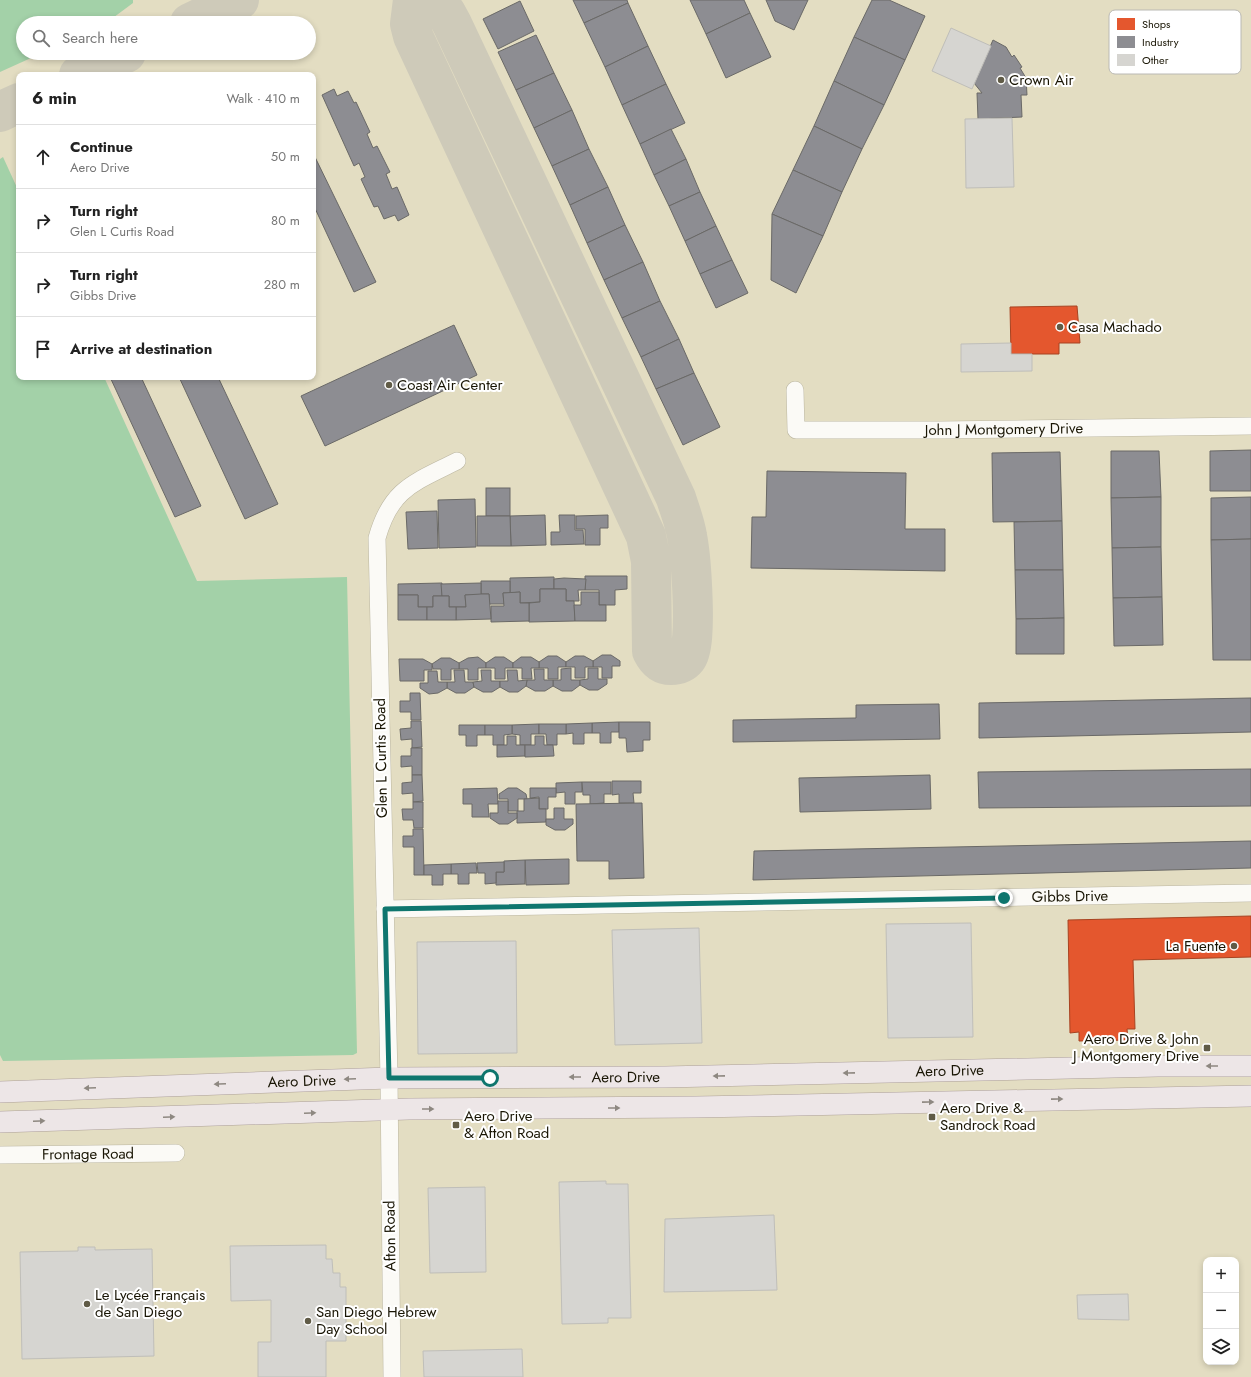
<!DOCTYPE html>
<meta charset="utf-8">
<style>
:root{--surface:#fff;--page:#f2f2f2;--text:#222;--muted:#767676;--line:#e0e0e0}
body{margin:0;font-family:Jost,sans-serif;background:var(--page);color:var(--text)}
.controls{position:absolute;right:12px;bottom:12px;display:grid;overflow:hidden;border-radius:8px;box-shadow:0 2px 6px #0003}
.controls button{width:36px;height:36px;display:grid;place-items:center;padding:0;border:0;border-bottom:1px solid var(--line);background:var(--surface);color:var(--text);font:20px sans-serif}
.stop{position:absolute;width:12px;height:12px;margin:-9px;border:3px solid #0f766e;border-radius:50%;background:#fff}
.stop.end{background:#0f766e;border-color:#fff;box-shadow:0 1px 4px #0008}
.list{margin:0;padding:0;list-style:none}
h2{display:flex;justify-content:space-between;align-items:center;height:52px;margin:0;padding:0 16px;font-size:17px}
h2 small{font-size:13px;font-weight:400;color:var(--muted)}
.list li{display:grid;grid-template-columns:26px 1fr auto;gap:12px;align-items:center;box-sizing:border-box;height:64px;padding:0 16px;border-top:1px solid var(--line)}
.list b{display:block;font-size:15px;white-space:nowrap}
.list p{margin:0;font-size:13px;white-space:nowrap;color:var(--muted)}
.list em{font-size:13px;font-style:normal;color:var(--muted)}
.icon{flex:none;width:22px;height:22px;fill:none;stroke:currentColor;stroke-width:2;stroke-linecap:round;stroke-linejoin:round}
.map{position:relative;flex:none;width:1251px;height:1377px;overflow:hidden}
.search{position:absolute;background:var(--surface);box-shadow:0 2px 6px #0003;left:16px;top:16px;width:300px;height:44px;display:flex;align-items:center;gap:10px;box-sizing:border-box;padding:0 14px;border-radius:22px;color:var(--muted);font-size:15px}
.panel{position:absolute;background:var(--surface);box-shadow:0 2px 6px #0003;left:16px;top:72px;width:300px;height:308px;border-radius:8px}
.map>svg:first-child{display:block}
</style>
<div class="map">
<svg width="1251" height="1377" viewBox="0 0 1251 1377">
<rect width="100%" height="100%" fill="#e3ddc2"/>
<g fill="#a3d1a8">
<path d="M0 0H133V3L106 23H23V53H42L0 72Z"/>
<path d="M3 157 19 192V377H104L197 581 347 577 357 1053 353 1055 3 1061 0 1055V159Z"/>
</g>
<g fill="#e4572e" stroke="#a74321">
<path d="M1077 306 1080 343H1059V354H1011L1010 307Z"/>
<path d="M1251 916V957L1133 960 1135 1029H1127L1128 1040 1079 1041V1032L1070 1033 1068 920Z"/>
</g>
<g fill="#8d8d92" stroke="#6a6967">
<path d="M573 0H627L628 3 584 23Z"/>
<path d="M690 0H744L750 13 706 34Z"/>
<path d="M766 0H808L794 30 775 21Z"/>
<path d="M872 0H889L925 16 905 60 854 37Z"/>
<path d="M520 1 534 31 498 49 483 19Z"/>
<path d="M628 3 648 46 605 67 584 23Z"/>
<path d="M750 13 771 57 726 78 706 34Z"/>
<path d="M536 35 554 73 516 90 498 52Z"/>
<path d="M854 37 905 60 884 105 834 81Z"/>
<path d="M993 40 1006 47 1012 57 1014 55 1022 67 1020 68 1026 78 1027 95H1021L1022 117 978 119 977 93H982L974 83Z"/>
<path d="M648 46 666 84 622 105 605 67Z"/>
<path d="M554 73 572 110 534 128 516 90Z"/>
<path d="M834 81 884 105 862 149 814 126Z"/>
<path d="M666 84 685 123 640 144 622 105Z"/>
<path d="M334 89 337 96 348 91 354 103 356 102 370 132 367 134 373 148 377 146 390 172 386 174 392 189 397 187 409 215 398 221 395 215 384 219 378 206 374 207 361 179 365 177 359 163 354 166 322 95Z"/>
<path d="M572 110 589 149 552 166 534 128Z"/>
<path d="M814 126 862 149 842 192 793 170Z"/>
<path d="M671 129 686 159 654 175 640 144Z"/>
<path d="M589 149 608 187 570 205 552 166Z"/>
<path d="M313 153 376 282 354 292 313 204Z"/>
<path d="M686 159 700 192 669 206 654 175Z"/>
<path d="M793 170 842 192 823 236 772 214Z"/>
<path d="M608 187 625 225 587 243 570 205Z"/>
<path d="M700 192 716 226 685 241 669 206Z"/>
<path d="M772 214 823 236 796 293 771 280Z"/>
<path d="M625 225 643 262 604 280 587 243Z"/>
<path d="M716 226 732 260 700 274 685 241Z"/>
<path d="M732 260 748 293 716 308 700 274Z"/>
<path d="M643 262 660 301 622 318 604 280Z"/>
<path d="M660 301 679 339 641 357 622 318Z"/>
<path d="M454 325 477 375 325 446 301 396Z"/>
<path d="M679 339 694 373 656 389 641 357Z"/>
<path d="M694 373 720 427 683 445 656 389Z"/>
<path d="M110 377H141L201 506 175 517Z"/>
<path d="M179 377H218L278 504 245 519Z"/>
<path d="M1251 450V491H1210V451Z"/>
<path d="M1111 451H1159L1161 497 1111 498Z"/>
<path d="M1060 452 1062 521 993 522 992 453Z"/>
<path d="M767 471 906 473 905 529H945V571L751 568 752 517H766Z"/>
<rect x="486" y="488" width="24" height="28"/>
<path d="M1161 497V547L1112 548 1111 498Z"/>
<path d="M1251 497V539L1211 540V498Z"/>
<path d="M475 499 476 547 439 548 438 500Z"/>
<path d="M437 511 438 548 408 549 406 512Z"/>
<path d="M545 515 546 545 511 546 510 516Z"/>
<path d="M559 515H575V530H583L584 544 551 545V532H560Z"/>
<path d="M608 515V528H600V545H585V529H576V516Z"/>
<path d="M477 516H510L511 546H477Z"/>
<path d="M1062 521 1063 570H1015L1014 522Z"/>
<path d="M1251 539V660H1213L1211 540Z"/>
<path d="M1161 547 1162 597 1113 598 1112 548Z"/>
<path d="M1015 570H1063L1064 618 1016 619Z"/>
<path d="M585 576H627V589L615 590V605H599V590H585Z"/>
<path d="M554 577V589H540V602L520 603V592L510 593V578Z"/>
<path d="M564 578 586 579 585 590H578L579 601H566V589H554V579Z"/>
<path d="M481 581H510V593H503L504 604H489V594H481Z"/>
<path d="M442 583V596H433V607H418V595H398V584Z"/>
<path d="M481 583V595H465L466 607H449V596H442L441 584Z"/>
<path d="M540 589H566V601H574L575 621 529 622V603L540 602Z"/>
<path d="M520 592V603H529V621L491 622V606H504L503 593Z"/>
<path d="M581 592H599V605H606V621H575L574 605H581Z"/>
<path d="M481 594H489L491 619 456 620V607H466L465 595Z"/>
<path d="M398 595H418V607H427V620H398Z"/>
<path d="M433 596H449V607H456V620H427V607H433Z"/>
<path d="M1162 597 1163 645 1114 646 1113 598Z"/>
<path d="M1064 618V654H1016V619Z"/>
<path d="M602 655H611L620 661V666H612V678H602V667H593V661Z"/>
<path d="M548 656H557L566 662V667H558V679H548V668H539V662Z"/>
<path d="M575 656H584L593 661V667H585V678H575V667H566V662Z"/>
<path d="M478 657 486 663V668H478V680H468V669H459V663L468 658Z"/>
<path d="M495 657H504L513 663V668H505V679H495V668H486V663Z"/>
<path d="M521 657H531L539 662V668H531L532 679H522V668H513V663Z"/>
<path d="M441 658H450L459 663V669H451V680H441V669H433L432 664Z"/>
<path d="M399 659H423L432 664V670H424V681H400Z"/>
<path d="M571 668V680H580V685L572 691H562L553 686V680H561V669Z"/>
<path d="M588 668H598V679H607V684L598 690H589L580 685V680L588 679Z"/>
<path d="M534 669H544V680H553V686L545 691H535L526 686 527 680H535Z"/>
<path d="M454 670H464L465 682H473L474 687 465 693H456L447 688V682H455Z"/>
<path d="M481 670H491V681H500V687L492 692H483L474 687 473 682 482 681Z"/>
<path d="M507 670H517L518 681 527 680 526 686 518 692H509L500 687V681H508Z"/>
<path d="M428 671H437L438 682H447V688L438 693 429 694 420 688V683H428Z"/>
<path d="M410 693H420L421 720H411V712H400V701H410Z"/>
<path d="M1251 698V732L979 738V703Z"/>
<path d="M939 704 940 739 733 742V720L856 718V705Z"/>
<path d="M411 721H421L422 747 412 748V739L401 740 400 729 411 728Z"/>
<path d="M619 722V732H611V743H600V733H592V723Z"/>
<path d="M619 722H650V740H643V751L627 752 626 738H619Z"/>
<path d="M592 723V733H584V744H573V733L566 734V724Z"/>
<path d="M539 724V734H531V745H520V735L512 734V725Z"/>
<path d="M539 724H566V734H557V745H547L546 734H539Z"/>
<path d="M459 725H485V735H477V746H466V735H459Z"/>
<path d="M485 725H512V734L504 735V745H493V735H485Z"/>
<path d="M507 736H516V745H525V756L497 757V745H507Z"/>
<path d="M535 736H544V745H553L554 756 525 757V745H535Z"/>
<path d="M411 748H422V775H412V766L401 767V756H411Z"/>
<path d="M1251 769V806L979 808 978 772Z"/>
<path d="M412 775H422L423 801 413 802V793L402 794V783L412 782Z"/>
<path d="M930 775 931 809 800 812 799 778Z"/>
<path d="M612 781H641V793H633L634 803H619V794L612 795Z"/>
<path d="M582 782V792H575V804H565V792L556 793V783Z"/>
<path d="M582 782H611V794H604V803L590 804V795H583Z"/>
<path d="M497 788 498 804H488L489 817H472V804H463V789Z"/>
<path d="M508 788H517L526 794 527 799H518V811H508V799H499V794Z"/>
<path d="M530 788H556V797H548V809H539V797L530 798Z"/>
<path d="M539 798V809H546V822L517 823V811H524V799Z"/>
<path d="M498 801H508V813H517V818L508 824H499L490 818V813H498Z"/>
<path d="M413 802H423V828H414L413 820H403L402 809H413Z"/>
<path d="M642 803 644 878 609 879V861H577L576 804Z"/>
<path d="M554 808H564V819H573V824L565 830H555L546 825V819H554Z"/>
<path d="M413 829H423L424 875H414V847H403V836H413Z"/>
<path d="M1251 841V868L753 880 754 851Z"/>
<path d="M569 859V884L526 885 525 860Z"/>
<path d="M525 860V884L496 885V872H504V861Z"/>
<path d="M504 862V872H496V883L485 884V873H478L477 863Z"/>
<path d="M476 863 477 873H469V884H458V874H451V864Z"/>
<path d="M451 864V874H443V885H432V875H424V865Z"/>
</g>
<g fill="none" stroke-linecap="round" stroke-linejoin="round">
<g stroke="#cecab9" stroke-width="40">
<path d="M413 0 410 24 413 36 646 536 651 561 652 651C656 659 661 665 671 665 677 665 683 663 687 658 698 645 691 556 687 536 685 523 680 511 676 498L452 24 446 13 432 0"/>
<path d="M190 23 239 0"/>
<path d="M79 75 126 53"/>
<path d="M0 112 19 103"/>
</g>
</g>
<g fill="#d6d5d1" stroke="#bfbeb9">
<path d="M951 28 991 46 972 89 932 71Z"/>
<path d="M1012 118 1014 187 966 188 965 119Z"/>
<path d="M1011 343V354H1032V371L961 372V344Z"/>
<path d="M971 923 973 1037 888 1038 886 924Z"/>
<path d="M699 928 702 1043 615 1045 612 930Z"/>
<path d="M516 941 517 1053 418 1054 417 942Z"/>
<path d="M606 1181V1184H628L631 1318H608V1323L562 1324 559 1182Z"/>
<path d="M485 1187 486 1272 430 1273 428 1188Z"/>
<path d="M774 1215 777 1290 664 1292 665 1219Z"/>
<path d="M326 1245V1259H332L333 1273H340V1287H346V1341H326V1377H258V1342H271V1300L231 1301 230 1246Z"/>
<path d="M78 1247H95V1250L152 1249 154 1356 22 1359 20 1252 78 1251Z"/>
<path d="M1128 1294 1129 1320 1078 1319 1077 1295Z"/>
<path d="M522 1349 523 1377H424L423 1351Z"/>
</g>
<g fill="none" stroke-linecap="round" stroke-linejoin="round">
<defs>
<g id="minor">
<path id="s1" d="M795 390 796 430H941L1251 426"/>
<path id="s2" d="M385 909 1251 893"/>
<path id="s3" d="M0 1155 176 1153"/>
<path d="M392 1377 389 1078 377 538C391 488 414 483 457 461"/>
</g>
<g id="major">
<path id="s4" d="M0 1092 389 1078 665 1077 1158 1066H1251"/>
<path d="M0 1122 409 1109 696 1107 1251 1096"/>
</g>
</defs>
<use href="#minor" stroke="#bbb6a1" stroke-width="18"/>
<use href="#major" stroke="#ada09a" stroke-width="22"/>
<use href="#minor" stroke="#fbfaf6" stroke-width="17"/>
<use href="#major" stroke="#ede6e7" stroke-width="21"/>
</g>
<defs><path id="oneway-solid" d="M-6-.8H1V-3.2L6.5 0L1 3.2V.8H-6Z"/></defs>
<g fill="#8e8881">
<use href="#oneway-solid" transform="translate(1212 1066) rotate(180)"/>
<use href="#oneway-solid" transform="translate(849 1073) rotate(179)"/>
<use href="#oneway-solid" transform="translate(719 1076) rotate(179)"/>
<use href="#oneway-solid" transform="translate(575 1077) rotate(180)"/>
<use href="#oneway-solid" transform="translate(350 1079) rotate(178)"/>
<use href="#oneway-solid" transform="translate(220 1084) rotate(178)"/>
<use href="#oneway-solid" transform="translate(90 1088) rotate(178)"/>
<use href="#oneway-solid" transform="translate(1057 1099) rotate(-1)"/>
<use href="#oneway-solid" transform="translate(928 1102) rotate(-1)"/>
<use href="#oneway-solid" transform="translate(614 1108)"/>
<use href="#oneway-solid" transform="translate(428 1109)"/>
<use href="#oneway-solid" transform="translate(310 1113) rotate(-2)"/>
<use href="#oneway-solid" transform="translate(169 1117) rotate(-2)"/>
<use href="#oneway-solid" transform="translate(39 1121) rotate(-2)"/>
</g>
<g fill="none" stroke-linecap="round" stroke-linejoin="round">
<path stroke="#0f766e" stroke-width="5" d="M490 1078H389L385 909 1004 898"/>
</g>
<g fill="#605b46" stroke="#fff" stroke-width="1.5">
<circle cx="1001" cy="80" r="4"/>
<circle cx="1060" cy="327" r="4"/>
<circle cx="389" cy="385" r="4"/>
<circle cx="1234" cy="946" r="4"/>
<rect x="1203" y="1044" width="8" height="8" rx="2"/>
<rect x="928" y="1113" width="8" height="8" rx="2"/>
<rect x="452" y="1121" width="8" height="8" rx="2"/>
<circle cx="87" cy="1304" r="4"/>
<circle cx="308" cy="1321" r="4"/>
</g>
<g text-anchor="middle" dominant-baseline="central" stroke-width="4" stroke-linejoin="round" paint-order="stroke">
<g font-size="15" fill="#191504" stroke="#fff" text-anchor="start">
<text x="1009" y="80">Crown Air</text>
<text x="1068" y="327">Casa Machado</text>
<text x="397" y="385">Coast Air Center</text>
<text x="1226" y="946" text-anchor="end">La Fuente</text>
<text x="1199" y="1039" text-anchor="end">Aero Drive &amp; John<tspan x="1199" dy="17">J Montgomery Drive</tspan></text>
<text x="940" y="1108">Aero Drive &amp;<tspan x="940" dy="17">Sandrock Road</tspan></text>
<text x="464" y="1116">Aero Drive<tspan x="464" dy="17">&amp; Afton Road</tspan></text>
<text x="95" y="1295">Le Lycée Français<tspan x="95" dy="17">de San Diego</tspan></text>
<text x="316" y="1312">San Diego Hebrew<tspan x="316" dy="17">Day School</tspan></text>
</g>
<g font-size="15" fill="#191504" stroke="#fff">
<text stroke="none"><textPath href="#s1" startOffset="248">John J Montgomery Drive</textPath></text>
<text transform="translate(381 758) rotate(-91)">Glen L Curtis Road</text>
<text stroke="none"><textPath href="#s2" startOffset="685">Gibbs Drive</textPath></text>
<text stroke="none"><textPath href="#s4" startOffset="950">Aero Drive</textPath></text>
<text stroke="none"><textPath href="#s4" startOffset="626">Aero Drive</textPath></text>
<text stroke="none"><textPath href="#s4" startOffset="302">Aero Drive</textPath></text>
<text stroke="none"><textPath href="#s3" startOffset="88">Frontage Road</textPath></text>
<text transform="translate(390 1236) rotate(-91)">Afton Road</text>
</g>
</g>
<rect x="1109" y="10" width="132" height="64" rx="6" fill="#fff" stroke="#bab9b4" stroke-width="1"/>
<rect x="1117" y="18" width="18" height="12" fill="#e4572e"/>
<rect x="1117" y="36" width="18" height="12" fill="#8d8d92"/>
<rect x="1117" y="54" width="18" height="12" fill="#d6d5d1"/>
<g font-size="11" fill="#191504">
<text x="1142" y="28">Shops</text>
<text x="1142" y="46">Industry</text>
<text x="1142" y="64">Other</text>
</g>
</svg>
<div class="controls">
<button>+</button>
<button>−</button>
<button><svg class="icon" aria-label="layers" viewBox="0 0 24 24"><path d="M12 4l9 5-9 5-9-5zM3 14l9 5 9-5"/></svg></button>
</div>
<div class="stop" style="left:490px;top:1078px"></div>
<div class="stop end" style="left:1004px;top:898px"></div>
<div class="search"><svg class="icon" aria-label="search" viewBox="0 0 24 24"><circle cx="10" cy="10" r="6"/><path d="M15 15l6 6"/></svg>Search here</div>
<section class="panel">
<h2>6 min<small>Walk · 410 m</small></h2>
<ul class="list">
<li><svg class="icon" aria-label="ahead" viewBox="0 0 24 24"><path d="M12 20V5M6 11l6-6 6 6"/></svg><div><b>Continue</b><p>Aero Drive</p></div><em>50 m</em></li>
<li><svg class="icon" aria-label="right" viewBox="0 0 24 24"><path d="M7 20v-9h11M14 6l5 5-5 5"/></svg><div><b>Turn right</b><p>Glen L Curtis Road</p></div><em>80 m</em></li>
<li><svg class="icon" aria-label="right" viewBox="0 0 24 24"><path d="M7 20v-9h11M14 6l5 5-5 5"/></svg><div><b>Turn right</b><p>Gibbs Drive</p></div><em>280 m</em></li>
<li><svg class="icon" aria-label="arrive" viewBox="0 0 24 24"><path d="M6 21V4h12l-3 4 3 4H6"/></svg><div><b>Arrive at destination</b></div></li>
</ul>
</section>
</div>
